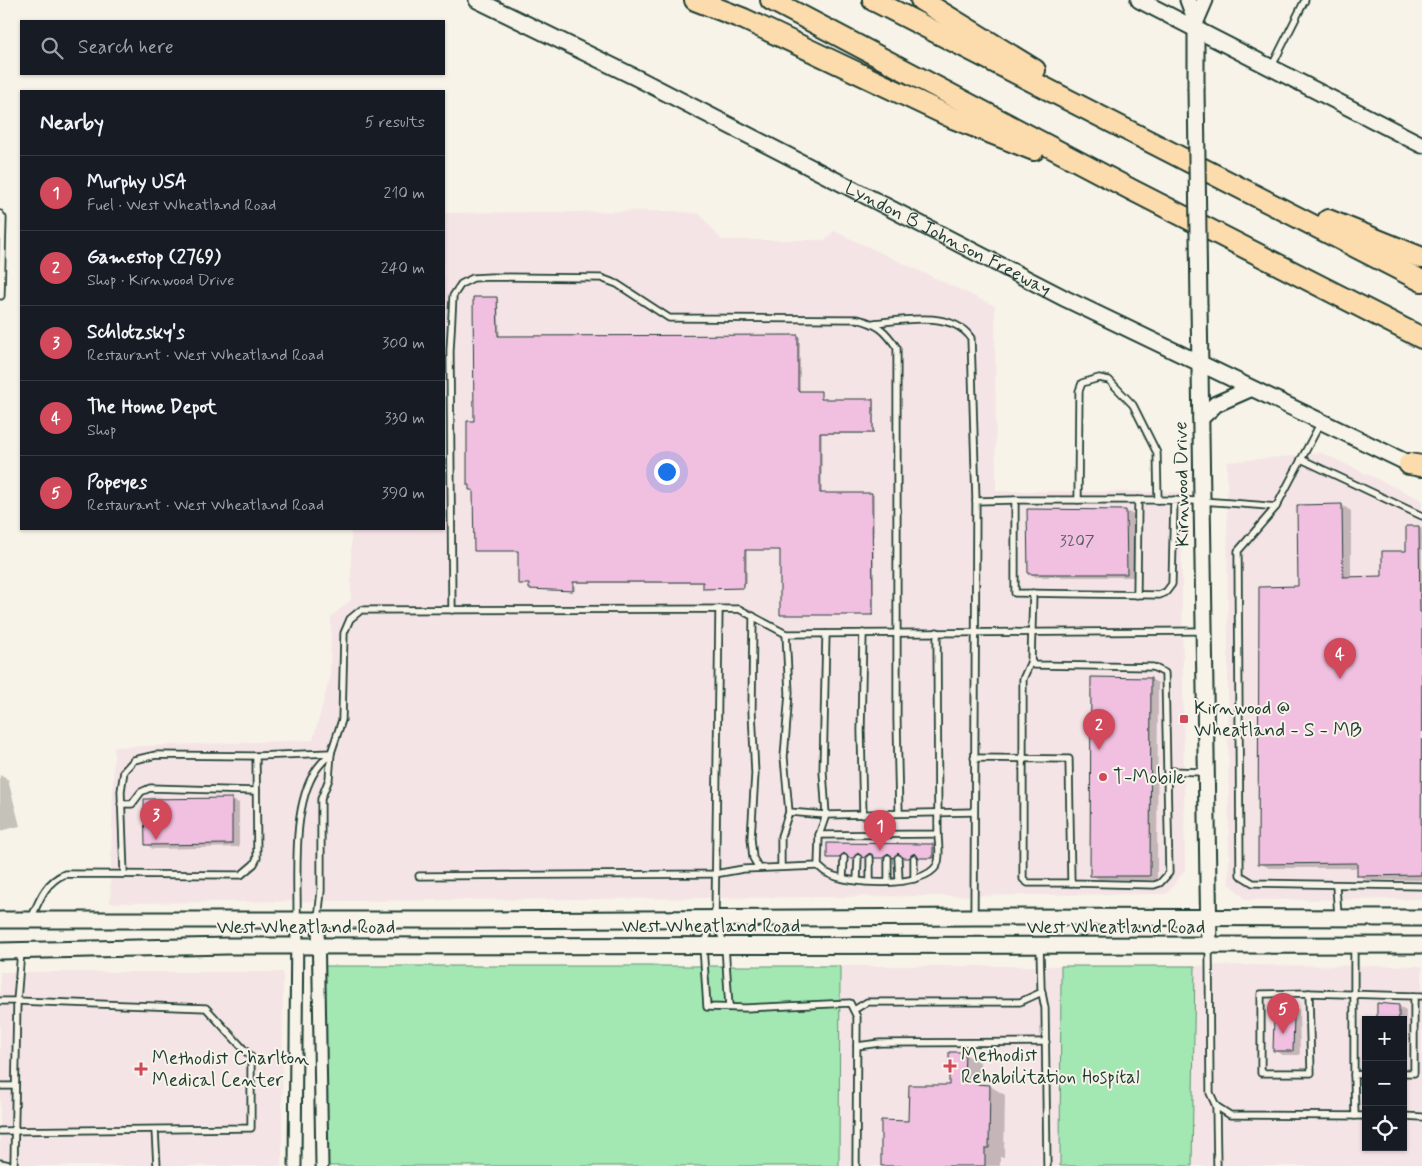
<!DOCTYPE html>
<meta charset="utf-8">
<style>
:root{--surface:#171b24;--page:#20242c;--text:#f1f3f6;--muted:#9ea1a6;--line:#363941;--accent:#d1495b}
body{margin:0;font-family:Mynerve,sans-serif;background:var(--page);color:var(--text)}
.controls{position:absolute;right:15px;bottom:15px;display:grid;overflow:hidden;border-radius:0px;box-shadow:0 1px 4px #0004}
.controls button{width:45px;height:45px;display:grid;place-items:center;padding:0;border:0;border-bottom:1px solid var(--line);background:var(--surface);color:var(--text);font:25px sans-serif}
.you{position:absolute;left:666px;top:471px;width:18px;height:18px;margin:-12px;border:4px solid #fff;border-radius:50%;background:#1a73e8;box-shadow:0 0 0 8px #1a73e833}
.badge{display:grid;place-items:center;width:32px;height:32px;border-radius:50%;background:var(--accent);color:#fff;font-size:16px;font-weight:700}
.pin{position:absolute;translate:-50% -41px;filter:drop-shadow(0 1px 2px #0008)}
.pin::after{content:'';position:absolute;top:26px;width:18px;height:15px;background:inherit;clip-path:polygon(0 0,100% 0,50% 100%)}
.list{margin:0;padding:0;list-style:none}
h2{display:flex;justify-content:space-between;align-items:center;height:65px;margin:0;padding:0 20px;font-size:21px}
h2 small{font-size:16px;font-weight:400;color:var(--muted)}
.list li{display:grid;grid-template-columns:32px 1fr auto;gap:15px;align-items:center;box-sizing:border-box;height:75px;padding:0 20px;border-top:1px solid var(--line)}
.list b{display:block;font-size:19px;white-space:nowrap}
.list p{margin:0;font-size:16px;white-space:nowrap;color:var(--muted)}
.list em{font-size:16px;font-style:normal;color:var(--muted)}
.icon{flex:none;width:28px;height:28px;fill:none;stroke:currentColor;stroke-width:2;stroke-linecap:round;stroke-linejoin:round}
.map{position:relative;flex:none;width:1422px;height:1166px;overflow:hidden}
.search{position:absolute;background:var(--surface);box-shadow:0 1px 4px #0004;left:20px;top:20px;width:425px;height:55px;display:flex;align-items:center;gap:12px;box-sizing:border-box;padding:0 18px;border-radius:0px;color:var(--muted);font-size:19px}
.panel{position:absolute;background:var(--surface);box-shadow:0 1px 4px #0004;left:20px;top:90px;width:425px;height:440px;border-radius:0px}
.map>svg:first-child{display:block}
</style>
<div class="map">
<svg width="1422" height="1166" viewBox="0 0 1422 1166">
<rect width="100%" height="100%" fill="#f7f3e8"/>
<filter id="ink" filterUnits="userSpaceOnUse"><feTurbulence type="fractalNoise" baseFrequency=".02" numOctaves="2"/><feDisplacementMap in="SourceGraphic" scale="10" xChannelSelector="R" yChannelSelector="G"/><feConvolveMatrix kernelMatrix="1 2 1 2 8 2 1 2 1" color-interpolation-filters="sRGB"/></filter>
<g filter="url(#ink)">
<g fill="#f5e4e6" fill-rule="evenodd">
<path d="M674 211 700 214 721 240H825L834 231 995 306 996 491 1181 492 1185 870 1167 894 110 903 114 747 313 740 330 677 331 617 351 600V529H444V213Z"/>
<path d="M1322 453 1422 500V899L1246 900 1229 883 1227 462Z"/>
<path d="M1230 965 1422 966V1166H1192L1195 966ZM1366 1020H1403V1147H1366Z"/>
<path d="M840 966H1061L1060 1166H839Z"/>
<path d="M0 972H283L282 1166H0Z"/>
</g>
<g fill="#a3e7b2" stroke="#619273">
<path d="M318 966H840L839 1166H319Z"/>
<path d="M1061 966H1195L1192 1166H1060Z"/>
</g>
<g fill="#0003">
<path d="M497 298 498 299 500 337H800V392H820L822 400 874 401V434H822V494L874 495V615L781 614V550H747V584H745V588L706 589 704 583H575V591L532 589 530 584 520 583 519 551 475 490 468 485 475 422Z"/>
<path d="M1342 505 1351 511V578H1383L1407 552 1419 527 1422 529V880H1367L1358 875V868H1269L1260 863 1299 587Z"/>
<path d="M1029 510 1126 511 1134 515V577H1036L1029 573Z"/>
<path d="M1150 679 1158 683 1157 880 1099 879 1091 875Z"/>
<path d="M0 775 8 780 20 826 0 831Z"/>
<path d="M231 799 239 803V847L153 849 146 844Z"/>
<path d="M828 844 933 845 935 859 922 858 917 854 912 858H906L900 854 895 858 890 854 886 859 878 858 872 854 865 858 860 854 856 858 846 854 842 858H830Z"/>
<path d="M1289 1002 1299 1009 1300 1055H1282L1274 1050 1277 1019Z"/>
<path d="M1399 1006 1406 1010 1404 1053 1403 1020H1378Z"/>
<path d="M965 1054 980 1062V1086H990L1005 1095 1004 1157H1000V1166H882L910 1122 950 1086Z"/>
</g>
<g fill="#f1c0e1" stroke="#1f3d34">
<path d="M473 297H497L498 336 798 335V391H821V399H873V433H820V493H872L873 615H780V550H745V583H743V588L703 589V582H573V591L529 589V584H518V551H474L473 490H469V485H467V421H474Z"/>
<path d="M1342 504 1343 577 1382 576V551H1406V526H1419L1420 612H1422L1421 875 1357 876V863L1258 864 1259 587 1298 586 1297 505Z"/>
<path d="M1027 509 1126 510 1127 574H1028Z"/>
<path d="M1091 677 1151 678 1150 876H1090Z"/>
<path d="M232 798V844L145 845 144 799Z"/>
<path d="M827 843 933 844V858H919L914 853 909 858H903L898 853 893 858 888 853 883 858H875L870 853 863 858 858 853 853 858H849L844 853 839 858H827Z"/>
<path d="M1278 1001H1289L1291 1003V1016H1294L1293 1051H1273L1274 1018H1276Z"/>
<path d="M1377 1003 1399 1005V1017L1397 1020H1377Z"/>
<path d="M949 1052H965L964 1081H975V1084L990 1085 989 1148H985V1166H881V1120L908 1121 909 1085H949Z"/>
</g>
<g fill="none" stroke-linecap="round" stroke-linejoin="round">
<defs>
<g id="lane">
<path d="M1272 66 1305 0"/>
<path d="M0 214 3 218 1 296"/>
<path d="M874 323C903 320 952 310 971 338L976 501"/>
<path d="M1301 459 1422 516"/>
<path d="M1078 500 1079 391 1082 383 1099 378 1109 380 1133 405 1157 453 1158 500"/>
<path d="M1174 500 1172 584 1166 592 1159 595 1015 593V500H1158C1197 500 1236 503 1276 507L1321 422"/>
<path d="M1276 507 1238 551 1240 875 1253 883 1422 886"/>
<path d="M1033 593 1031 661 1023 679V879L1028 883H1071"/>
<path d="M1137 595 1138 500"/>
<path d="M719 609 715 919 725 946 729 1007"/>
<path d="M452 610 450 351 453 296 461 284 473 278 491 277 601 278 617 284 669 318 857 319C878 324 885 330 897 348V720L899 813"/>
<path d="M753 616 752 711 755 774 751 838 753 858 759 868"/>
<path d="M974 758 1069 759 1071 883 1154 885 1160 883 1169 873 1165 673 1153 667 1034 665 1031 661"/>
<path d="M1168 771 1204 772"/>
<path d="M121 804H132L141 792 150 788 256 791"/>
<path d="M789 812 826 815 823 772 826 634"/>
<path d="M863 815 861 731 863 633"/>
<path d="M819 835 938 834 937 632"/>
<path d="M898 858 899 881"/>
<path d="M914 858V879"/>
<path d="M781 866V836L789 812 784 757 789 693 786 634"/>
<path d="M818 866C821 868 824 872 827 873 849 885 923 889 937 865 941 857 938 843 938 834"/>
<path d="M124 874 121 791 124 771 134 760 156 755 256 756"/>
<path d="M419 876 715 874 743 869 818 866 819 835 826 815 974 812"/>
<path d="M843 878 844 858"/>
<path d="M857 880 858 858"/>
<path d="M870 881V858"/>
<path d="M888 882V858"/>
<path d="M1336 886 1338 916"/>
<path d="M974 917 976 501 1015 500"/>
<path d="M31 919C39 901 45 882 65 874L241 875 254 864 257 858 256 756 331 753"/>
<path d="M297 919C298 877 291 807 316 770 320 764 326 758 331 753"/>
<path d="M318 920 321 891V799L329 779 331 753 342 720 344 633 350 619 361 610 739 609 786 634 1202 631"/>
<path d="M714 921 703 946 707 1007 746 1008 850 1003 857 1017 856 1166"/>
<path d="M1354 946V1075L1366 1074"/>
<path d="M1040 947 1041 988 1045 1008 1047 1166"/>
<path d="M1209 947 1210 1093 1216 1106 1230 1115 1366 1116"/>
<path d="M1309 993 1311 1073H1261V994Z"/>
<path d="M1309 993 1414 996V1073H1403"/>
<path d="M1414 996H1422"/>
<path d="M0 1001H17L14 1166"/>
<path d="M854 1010 867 1002H1020L1042 992"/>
<path d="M857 1046 880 1043 1046 1042"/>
<path d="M1354 1075 1355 1116"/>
<path d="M0 1086H15"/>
<path d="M1216 1106 1217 1166"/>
<path d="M1403 1116 1422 1117"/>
<path d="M155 1130 157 1166"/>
<path d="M0 1131 251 1128V1057L206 1008 17 1001 21 951"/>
<path d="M0 1163 14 1166"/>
</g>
<g id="street">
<path d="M318 921 322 1166"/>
<path d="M295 1166 297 920"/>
</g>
<g id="secondary">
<path id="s1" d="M477 0 639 79 1066 299 1418 468"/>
<path d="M1139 0 1422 145"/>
<path d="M1188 0 1196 21"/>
<path d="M1196 88V21L1205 0"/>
<path d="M1199 305 1209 946"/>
<path d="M1201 418 1216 404 1250 389"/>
<path d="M0 920H478L974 917 1422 918"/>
<path d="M0 951 228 946 1422 945"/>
</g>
<g id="highway">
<path d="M695 0 744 19 953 118 1034 150"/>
<path d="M771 0 1132 190 1422 338"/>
<path d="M873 0 1422 281"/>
<path d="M921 0 1035 70"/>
<path d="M1328 220 1422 258"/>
<path d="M1409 464 1422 466"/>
</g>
</defs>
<use href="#lane" stroke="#1f3d34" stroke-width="9"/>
<use href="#street" stroke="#1f3d34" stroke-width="15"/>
<use href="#secondary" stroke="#1f3d34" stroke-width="19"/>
<use href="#highway" stroke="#1f3d34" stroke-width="24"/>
<use href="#lane" stroke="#f7f3e8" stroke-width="5.5"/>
<use href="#street" stroke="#f7f3e8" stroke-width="11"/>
<use href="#secondary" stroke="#f7f3e8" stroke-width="15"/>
<use href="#highway" stroke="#fcdcac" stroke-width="20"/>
<defs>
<path id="secondary-bridge" d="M1196 88 1199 305"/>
</defs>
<use href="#secondary-bridge" stroke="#1f3d34" stroke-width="19" stroke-linecap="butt"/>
<use href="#secondary-bridge" stroke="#f7f3e8" stroke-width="15"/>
</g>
</g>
<g fill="#d1495b" stroke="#f7f3e8" stroke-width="2">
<rect x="1179" y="714" width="10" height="10" rx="2.5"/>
<circle cx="1103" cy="777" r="5"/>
<path d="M947.5 1058.5h5v5h5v5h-5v5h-5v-5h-5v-5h5z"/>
<path d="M138.5 1061.5h5v5h5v5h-5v5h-5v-5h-5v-5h5z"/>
</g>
<g text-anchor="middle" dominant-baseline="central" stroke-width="4" stroke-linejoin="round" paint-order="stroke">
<g font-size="16" fill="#545e5f">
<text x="1077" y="541">3207</text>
</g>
<g font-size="19" fill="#1f3d34" stroke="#f7f3e8">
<text stroke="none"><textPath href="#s1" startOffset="528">Lyndon B Johnson Freeway</textPath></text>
<text transform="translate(1182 484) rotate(-91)">Kirnwood Drive</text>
<text x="711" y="926">West Wheatland Road</text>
<text x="306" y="927">West Wheatland Road</text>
<text x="1116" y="927">West Wheatland Road</text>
</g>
<g font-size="19" fill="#1f3d34" stroke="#f7f3e8" text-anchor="start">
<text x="1194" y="708">Kirnwood @<tspan x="1194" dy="22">Wheatland - S - MB</tspan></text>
<text x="1113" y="777">T-Mobile</text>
<text x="961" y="1055">Methodist<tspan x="961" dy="22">Rehabilitation Hospital</tspan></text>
<text x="152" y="1058">Methodist Charlton<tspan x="152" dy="22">Medical Center</tspan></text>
</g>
</g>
</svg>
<div class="controls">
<button>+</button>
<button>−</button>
<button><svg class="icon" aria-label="locate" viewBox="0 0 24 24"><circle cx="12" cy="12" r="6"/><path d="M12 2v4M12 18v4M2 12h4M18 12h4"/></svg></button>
</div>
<div class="you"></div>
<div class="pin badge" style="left:880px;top:851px">1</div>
<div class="pin badge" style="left:1099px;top:750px">2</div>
<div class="pin badge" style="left:156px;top:840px">3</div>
<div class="pin badge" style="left:1340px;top:679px">4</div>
<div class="pin badge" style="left:1283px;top:1034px">5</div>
<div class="search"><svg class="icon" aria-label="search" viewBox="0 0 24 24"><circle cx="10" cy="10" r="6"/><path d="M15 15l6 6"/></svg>Search here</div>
<section class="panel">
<h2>Nearby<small>5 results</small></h2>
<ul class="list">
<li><span class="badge">1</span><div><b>Murphy USA</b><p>Fuel · West Wheatland Road</p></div><em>210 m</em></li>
<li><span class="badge">2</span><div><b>Gamestop (2769)</b><p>Shop · Kirnwood Drive</p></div><em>240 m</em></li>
<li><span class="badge">3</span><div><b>Schlotzsky's</b><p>Restaurant · West Wheatland Road</p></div><em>300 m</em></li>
<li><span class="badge">4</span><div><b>The Home Depot</b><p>Shop</p></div><em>330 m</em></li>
<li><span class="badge">5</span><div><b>Popeyes</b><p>Restaurant · West Wheatland Road</p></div><em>390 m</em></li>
</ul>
</section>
</div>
